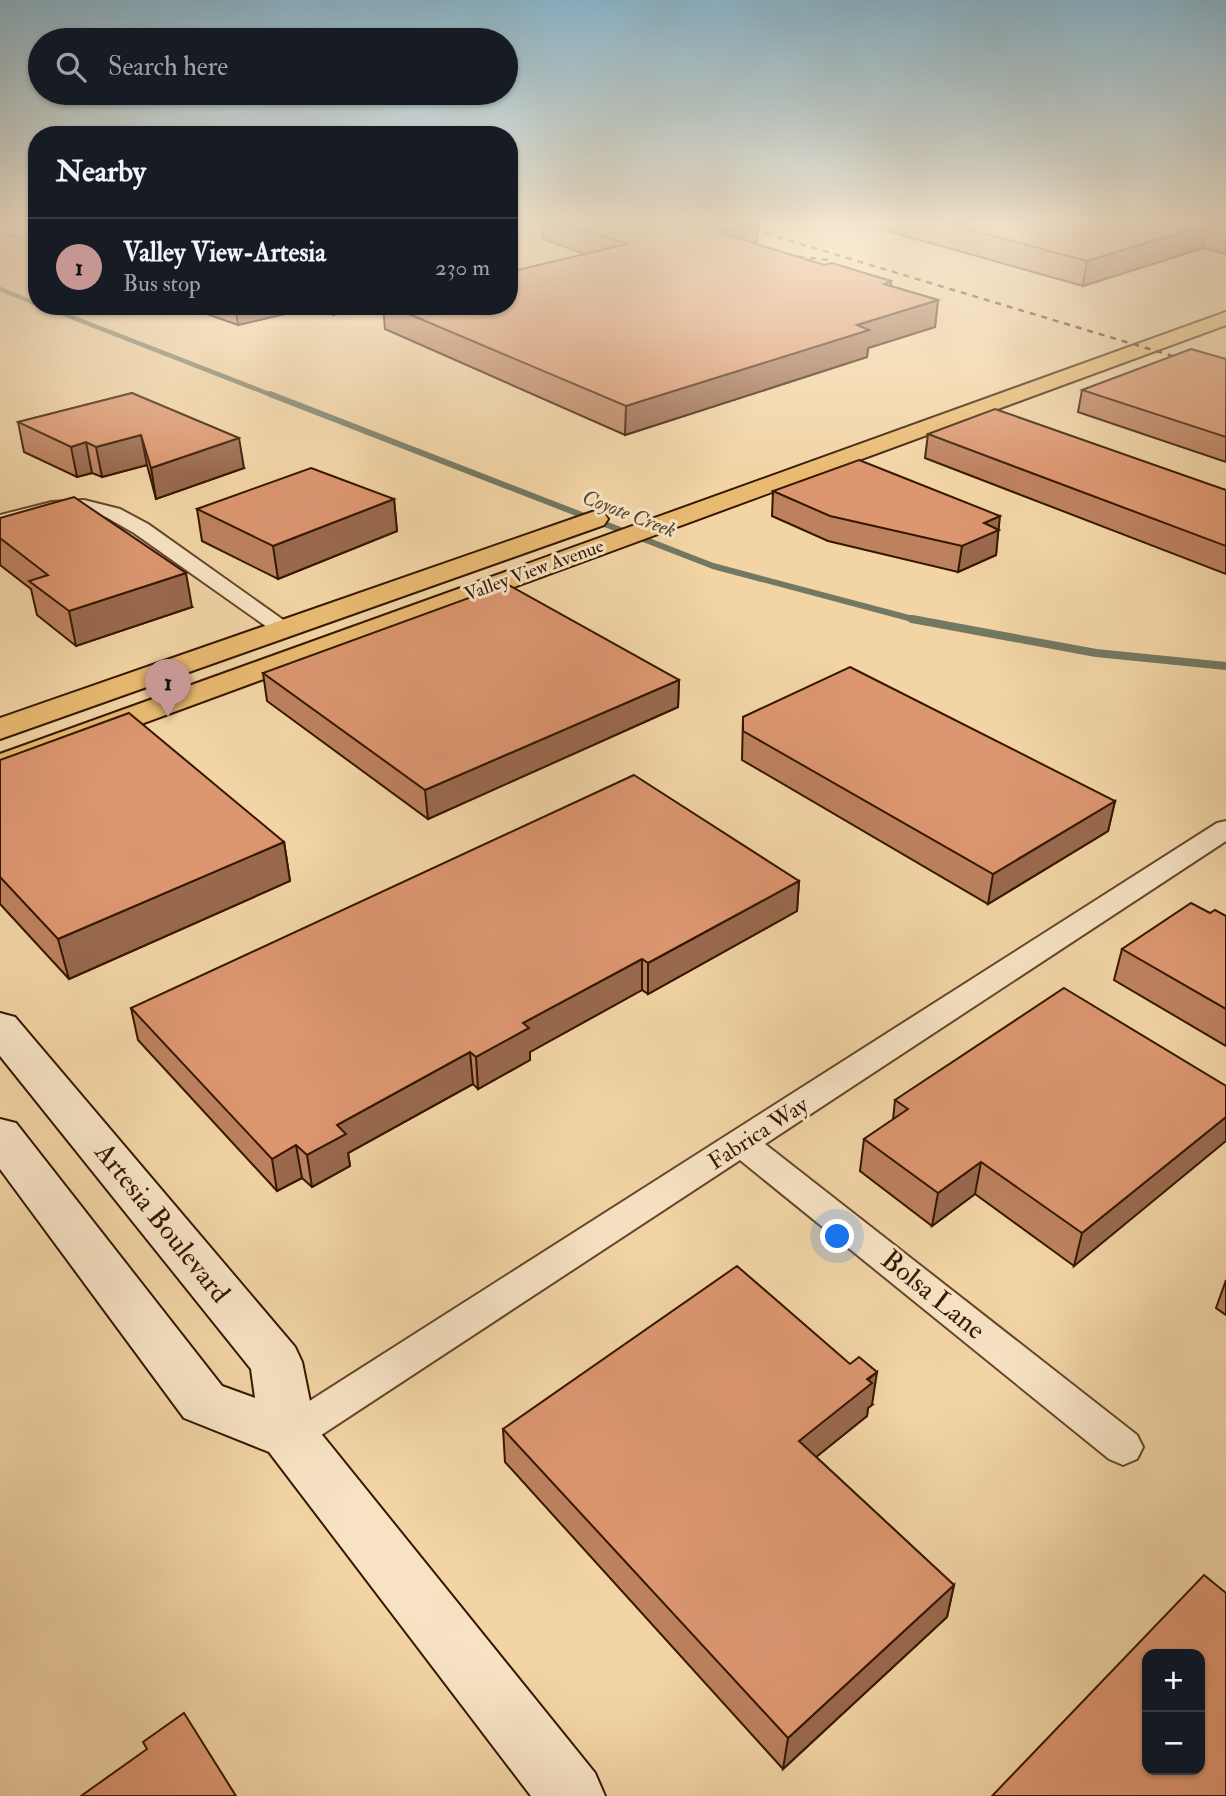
<!DOCTYPE html>
<meta charset="utf-8">
<style>
:root{--surface:#171b24;--page:#20242c;--text:#f1f3f6;--muted:#9ea1a6;--line:#363941;--accent:#c59692}
body{margin:0;font-family:"IM FELL Double Pica",serif;background:var(--page);color:var(--text)}
.controls{position:absolute;right:21px;bottom:21px;display:grid;overflow:hidden;border-radius:14px;box-shadow:0 2px 5px #0004}
.controls button{width:63px;height:63px;display:grid;place-items:center;padding:0;border:0;border-bottom:2px solid var(--line);background:var(--surface);color:var(--text);font:35px sans-serif}
.you{position:absolute;left:838px;top:1237px;width:24px;height:24px;margin:-18px;border:5px solid #fff;border-radius:50%;background:#1a73e8;box-shadow:0 0 0 10px #1a73e833}
.badge{display:grid;place-items:center;width:46px;height:46px;border-radius:50%;background:var(--accent);color:#111;font-size:23px;font-weight:700}
.pin{position:absolute;translate:-50% -58px;filter:drop-shadow(0 2px 4px #0008)}
.pin::after{content:'';position:absolute;top:37px;width:24px;height:21px;background:inherit;clip-path:polygon(0 0,100% 0,50% 100%)}
.list{margin:0;padding:0;list-style:none}
h2{display:flex;justify-content:space-between;align-items:center;height:91px;margin:0;padding:0 28px;font-size:30px}
h2 small{font-size:23px;font-weight:400;color:var(--muted)}
.list li{display:grid;grid-template-columns:46px 1fr auto;gap:21px;align-items:center;box-sizing:border-box;height:98px;padding:0 28px;border-top:2px solid var(--line)}
.list b{display:block;font-size:26px;white-space:nowrap}
.list p{margin:0;font-size:23px;white-space:nowrap;color:var(--muted)}
.list em{font-size:23px;font-style:normal;color:var(--muted)}
.icon{flex:none;width:38px;height:38px;fill:none;stroke:currentColor;stroke-width:2;stroke-linecap:round;stroke-linejoin:round}
.map{position:relative;flex:none;width:1226px;height:1796px;overflow:hidden}
.search{position:absolute;background:var(--surface);box-shadow:0 2px 5px #0004;left:28px;top:28px;width:490px;height:77px;display:flex;align-items:center;gap:18px;box-sizing:border-box;padding:0 24px;border-radius:38px;color:var(--muted);font-size:26px}
.panel{position:absolute;background:var(--surface);box-shadow:0 2px 5px #0004;left:28px;top:126px;width:490px;height:189px;border-radius:28px}
.map>svg:first-child{display:block}
</style>
<div class="map">
<svg width="1226" height="1796" viewBox="0 0 1226 1796">
<rect width="100%" height="100%" fill="#f2d4a5"/>
<filter id="stains"><feTurbulence type="fractalNoise" baseFrequency=".00286" numOctaves="4"/><feColorMatrix values="0 0 0 0 .2 0 0 0 0 .09 0 0 0 0 .02 0 0 0 .5 -.17"/></filter>
<radialGradient id="worn" r=".72"><stop offset=".6" stop-color="#630" stop-opacity="0"/><stop offset="1" stop-color="#630" stop-opacity=".3"/></radialGradient>
<g fill="none" stroke-linecap="round" stroke-linejoin="round">
<g stroke="#727862" stroke-width="4.5">
<path d="M0 289 37 304"/>
<path d="M43 306 274 396"/>
</g>
<path stroke="#727862" stroke-width="6" d="M270 394 713 566 920 621"/>
<path stroke="#727862" stroke-width="8" d="M912 619 1096 653 1226 666"/>
<defs>
<g id="minor">
<path d="M84 500 120 509 148 524 296 629 293 634H277L134 533 106 517 84 512H63L0 527V515L52 502Z"/>
<path d="M1226 821V841L765 1144 1137 1435 1143 1447 1137 1459 1123 1465 1109 1459 740 1160 303 1447 289 1452 275 1447 269 1435 275 1423 1217 823Z"/>
</g>
<path id="tertiary" d="M0 223 37 232V242L0 232Z"/>
<path id="secondary" d="M0 1013 15 1017 295 1347 302 1362 315 1426 595 1773 605 1796H531L269 1452 184 1418 0 1169V1119L16 1123 222 1386 255 1398 251 1369 0 1056Z"/>
<g id="primary">
<path d="M1226 312V325L0 776V754Z"/>
<path d="M595 511 604 513 608 519 604 525 0 739V718Z"/>
</g>
</defs>
<use href="#minor" stroke="#644629" stroke-width="4"/>
<use href="#tertiary" stroke="#644629" stroke-width="3"/>
<use href="#secondary" stroke="#351700" stroke-width="4"/>
<use href="#primary" stroke="#351700" stroke-width="4"/>
<use href="#minor" fill="#f7e3c4" fill-rule="evenodd"/>
<use href="#tertiary" fill="#f7e3c4" fill-rule="evenodd"/>
<use href="#secondary" fill="#f7e3c4" fill-rule="evenodd"/>
<use href="#primary" fill="#e9ba72" fill-rule="evenodd"/>
<g stroke="#351700" stroke-width="2.5" stroke-dasharray="6 6" stroke-linecap="butt">
<path d="M731 223 1226 372"/>
<path d="M774 254 829 260"/>
<path d="M509 272 540 267"/>
<path d="M332 315 367 306"/>
</g>
</g>
<g fill="#bd8160" stroke="#351700" stroke-width="2">
<path d="M531 223H758L757 245 824 265 891 281V286L938 300 935 327 868 348 867 357 625 435 385 329 383 306H509L585 254 543 239 542 227Z"/>
<path d="M871 223H1226V254L1203 248 1083 286 870 226Z"/>
<path d="M184 306H314V307L238 325Z"/>
<path d="M1226 359V462L1078 412 1082 390Z"/>
<path d="M132 393 244 468 156 499 147 465 102 477 92 473 77 477 24 452 18 422Z"/>
<path d="M928 434 1226 490V574L925 458Z"/>
<path d="M773 491 998 529 996 555 958 572 828 541 772 516Z"/>
<path d="M394 499 397 531 278 579 202 541 197 509Z"/>
<path d="M0 518 192 607 76 646 37 615 31 589 0 565Z"/>
<path d="M263 673 679 680 678 707 428 819 267 701Z"/>
<path d="M743 717 1115 801 1108 831 988 904 742 760Z"/>
<path d="M0 760 284 842 290 881 69 979 0 904Z"/>
<path d="M799 881 797 911 648 994 642 990 530 1052V1060L478 1089 473 1084 348 1153 350 1166 312 1187 302 1178 277 1191 138 1040 131 1008Z"/>
<path d="M1210 913 1226 916V1046L1114 980 1122 949Z"/>
<path d="M1226 1086 1074 1266 975 1194 932 1226 860 1171 864 1139 893 1120 895 1100Z"/>
<path d="M1226 1280V1315L1216 1308Z"/>
<path d="M872 1405 868 1408 867 1416 816 1457 954 1585 947 1617 783 1769 505 1462 503 1429Z"/>
</g>
<g fill="#9a694e" stroke="#351700" stroke-width="2">
<path d="M756 223H758L757 246 718 232Z"/>
<path d="M1208 224 1203 248 1083 286 1087 261Z"/>
<path d="M938 300 935 327 868 348 867 357 625 435 626 406 857 325Z"/>
<path d="M235 306H314V307L238 325Z"/>
<path d="M141 435 147 465 102 477 96 447Z"/>
<path d="M239 438 244 468 156 499 151 468Z"/>
<path d="M86 442 92 473 77 477 71 447Z"/>
<path d="M394 499 397 531 278 579 273 546Z"/>
<path d="M1000 516 996 555 958 572 962 546 984 523Z"/>
<path d="M186 573 192 607 76 646 69 611Z"/>
<path d="M679 680 678 707 428 819 425 790Z"/>
<path d="M1115 801 1108 831 988 904 993 874Z"/>
<path d="M284 842 290 881 69 979 58 939Z"/>
<path d="M799 881 797 911 648 994V963Z"/>
<path d="M642 959V990L530 1052V1060L478 1089 476 1057 523 1023Z"/>
<path d="M470 1052 473 1084 348 1153 350 1166 312 1187 307 1155 337 1125Z"/>
<path d="M1226 1117V1141L1074 1266 1082 1233Z"/>
<path d="M296 1145 302 1178 277 1191 272 1159Z"/>
<path d="M981 1162 975 1194 932 1226 938 1193Z"/>
<path d="M877 1372 872 1405 868 1408 867 1416 795 1474 799 1441Z"/>
<path d="M954 1585 947 1617 783 1769 788 1738Z"/>
</g>
<g fill="#dc9670" stroke="#351700" stroke-width="2" fill-rule="evenodd">
<path d="M563 223H756L718 232 824 265 832 263 891 281 884 284 938 300 857 325 869 330 626 406 390 306H509V272L627 244Z"/>
<path d="M945 223H1226V229L1208 224 1087 261Z"/>
<path d="M1191 349 1226 359V437L1082 390Z"/>
<path d="M132 393 239 438 151 468 141 435 96 447 86 442 71 447 18 422Z"/>
<path d="M995 409 1226 490V546L928 434Z"/>
<path d="M859 460 1000 516 984 523 999 530 962 546 830 516 773 491Z"/>
<path d="M311 468 394 499 273 546 197 509Z"/>
<path d="M74 497 186 573 69 611 29 581 48 575 0 538V518Z"/>
<path d="M507 584 679 680 425 790 263 673Z"/>
<path d="M850 667 1115 801 993 874 743 731V717Z"/>
<path d="M129 713 284 842 58 939 0 877V760Z"/>
<path d="M634 775 799 881 648 963 642 959 523 1023 529 1028 476 1057 470 1052 337 1125 346 1134 307 1155 296 1145 272 1159 131 1008Z"/>
<path d="M1191 903 1210 913 1215 910 1226 916V1009L1122 949Z"/>
<path d="M1064 988 1226 1086V1117L1082 1233 981 1162 938 1193 864 1139 908 1109 895 1100Z"/>
<path d="M737 1266 850 1364 859 1357 877 1372 867 1379 872 1383 799 1441 954 1585 788 1738 503 1429Z"/>
<path d="M1204 1575 1226 1593V1796H992ZM1147 1654H1200V1770H1147Z"/>
<path d="M184 1713 236 1796H81L147 1749 143 1742Z"/>
</g>
<linearGradient id="sky" x2="0" y2="1"><stop stop-color="#89b6cd"/><stop offset="0.47" stop-color="#f9ecd6"/><stop offset="1" stop-color="#f9ecd6" stop-opacity="0"/></linearGradient>
<rect width="1226" height="474" fill="url(#sky)"/>
<g text-anchor="middle" dominant-baseline="central" stroke-width="6" stroke-linejoin="round" paint-order="stroke">
<g font-size="19" fill="#351700" stroke="#f7e3c4">
<text transform="translate(534 570) rotate(-20)">Valley View Avenue</text>
</g>
<g font-size="21" font-style="italic" fill="#544731" stroke="#f7e3c4">
<text transform="translate(629 514) rotate(21)">Coyote Creek</text>
</g>
<g font-size="23" fill="#351700" stroke="#f7e3c4">
<text transform="translate(758 1133) rotate(-33)">Fabrica Way</text>
</g>
<g font-size="28" fill="#351700" stroke="#f7e3c4">
<text transform="translate(162 1223) rotate(51)">Artesia Boulevard</text>
<text transform="translate(933 1295) rotate(39)">Bolsa Lane</text>
</g>
</g>
<rect width="100%" height="100%" filter="url(#stains)"/>
<rect width="100%" height="100%" fill="url(#worn)"/>
</svg>
<div class="controls">
<button>+</button>
<button>−</button>
</div>
<div class="you"></div>
<div class="pin badge" style="left:168px;top:717px">1</div>
<div class="search"><svg class="icon" aria-label="search" viewBox="0 0 24 24"><circle cx="10" cy="10" r="6"/><path d="M15 15l6 6"/></svg>Search here</div>
<section class="panel">
<h2>Nearby<small></small></h2>
<ul class="list">
<li><span class="badge">1</span><div><b>Valley View-Artesia</b><p>Bus stop</p></div><em>230 m</em></li>
</ul>
</section>
</div>
